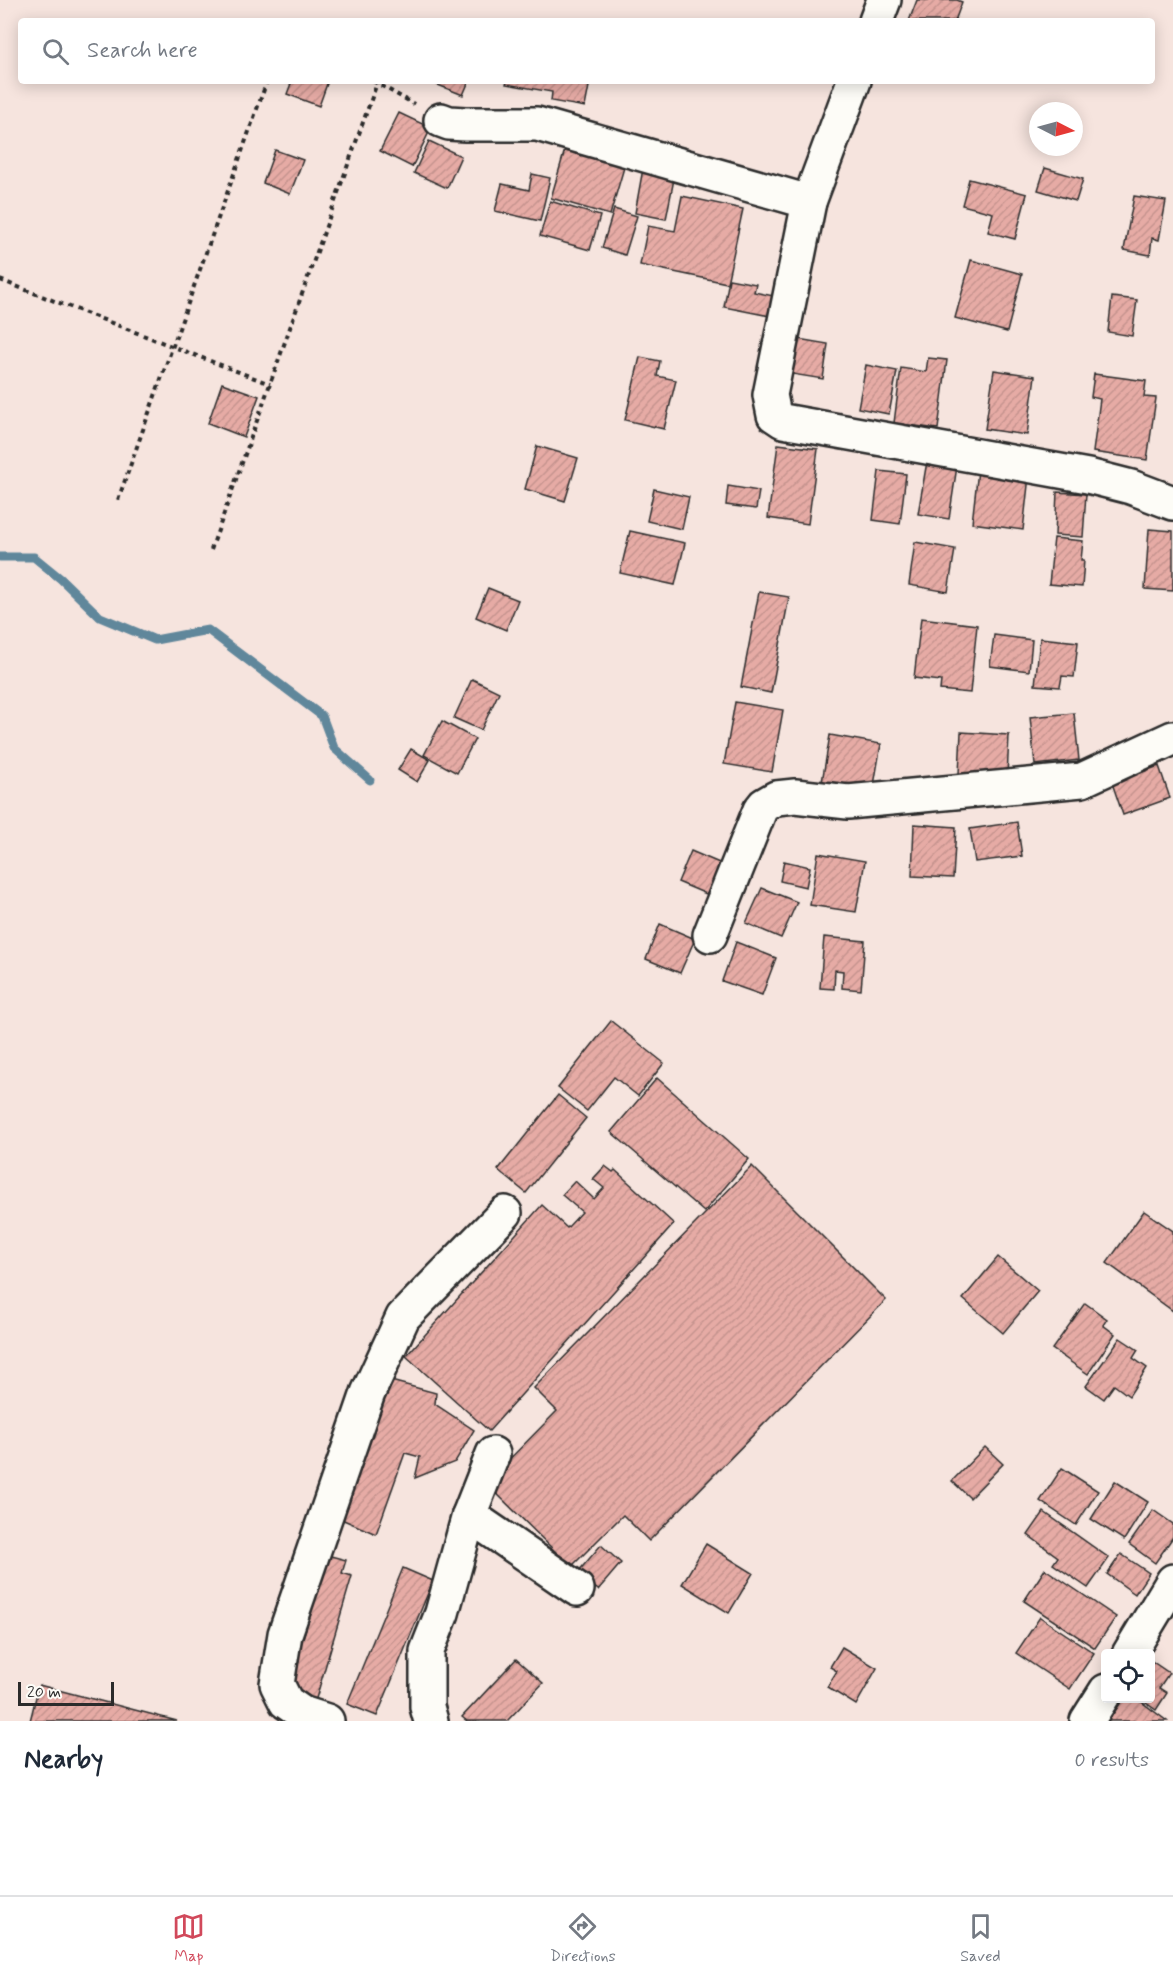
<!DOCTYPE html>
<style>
:root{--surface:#fff;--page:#f2f2f3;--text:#1f2937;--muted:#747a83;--line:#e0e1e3;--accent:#d1495b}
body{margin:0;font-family:Mynerve,sans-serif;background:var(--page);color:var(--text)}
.controls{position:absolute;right:18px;bottom:18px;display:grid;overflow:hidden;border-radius:6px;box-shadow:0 3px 15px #0003}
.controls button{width:54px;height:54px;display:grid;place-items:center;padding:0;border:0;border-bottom:2px solid var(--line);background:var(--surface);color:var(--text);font:30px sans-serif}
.compass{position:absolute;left:1029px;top:102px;width:54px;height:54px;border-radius:50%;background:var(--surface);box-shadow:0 3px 15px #0003;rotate:96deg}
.scale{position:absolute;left:18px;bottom:15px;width:96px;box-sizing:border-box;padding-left:6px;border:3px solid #2b2b2b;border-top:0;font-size:16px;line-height:21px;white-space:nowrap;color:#2b2b2b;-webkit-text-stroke:4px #fdfcf7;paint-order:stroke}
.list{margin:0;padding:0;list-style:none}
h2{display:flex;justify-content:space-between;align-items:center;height:78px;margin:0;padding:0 24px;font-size:26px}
h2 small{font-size:20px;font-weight:400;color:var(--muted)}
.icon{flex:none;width:33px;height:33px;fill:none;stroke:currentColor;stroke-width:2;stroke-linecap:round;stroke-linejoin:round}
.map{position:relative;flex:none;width:1173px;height:1721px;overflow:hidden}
.search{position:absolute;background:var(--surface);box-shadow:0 3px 15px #0003;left:18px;right:18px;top:18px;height:66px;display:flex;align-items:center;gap:15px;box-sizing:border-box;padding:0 21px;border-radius:6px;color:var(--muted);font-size:22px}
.sheet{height:174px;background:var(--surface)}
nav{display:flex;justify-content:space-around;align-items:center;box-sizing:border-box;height:84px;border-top:2px solid var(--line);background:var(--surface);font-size:16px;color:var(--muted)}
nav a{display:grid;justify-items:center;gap:3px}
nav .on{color:var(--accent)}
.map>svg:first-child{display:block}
</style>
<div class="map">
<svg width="1173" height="1721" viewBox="0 0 1173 1721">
<defs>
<pattern id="building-hatch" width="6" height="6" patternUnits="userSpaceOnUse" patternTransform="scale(1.5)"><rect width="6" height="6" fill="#e6aba5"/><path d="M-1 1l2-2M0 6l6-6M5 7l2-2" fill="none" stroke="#c5938e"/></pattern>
</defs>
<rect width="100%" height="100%" fill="#f6e4de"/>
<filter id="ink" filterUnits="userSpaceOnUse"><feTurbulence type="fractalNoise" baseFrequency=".0167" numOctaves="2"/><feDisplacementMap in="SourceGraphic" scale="12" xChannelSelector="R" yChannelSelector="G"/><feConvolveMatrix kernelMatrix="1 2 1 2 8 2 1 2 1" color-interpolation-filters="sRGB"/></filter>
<g filter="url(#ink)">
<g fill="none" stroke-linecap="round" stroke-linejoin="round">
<path stroke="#61879b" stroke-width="9" d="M0 557H34L61 579 100 617 155 640 208 630 322 716 334 748 370 780"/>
</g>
<g fill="url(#building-hatch)" stroke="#2b2b2b" stroke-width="1.5">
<path d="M917 0H957L962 2 955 21H909Z"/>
<path d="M292 81H328L319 106 287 94Z"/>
<path d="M428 81H469L463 95Z"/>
<path d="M507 81H590L585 107 551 101 552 92 506 84Z"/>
<path d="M399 113 431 128 412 167 380 151Z"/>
<path d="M429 141 461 156 447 188 414 173Z"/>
<path d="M566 146 625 164 610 215 551 198Z"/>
<path d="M275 150 303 160 290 194 263 183Z"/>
<path d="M644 163 676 169 666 219 635 213Z"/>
<path d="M1045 168 1083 179 1076 201 1038 190Z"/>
<path d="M532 174 550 178 540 221 495 211 502 184 529 190Z"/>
<path d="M969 179 1027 194 1015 239 988 232 993 213 962 205Z"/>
<path d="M682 196 743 209 727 283 640 265 648 226 675 231Z"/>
<path d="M1134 196 1166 201 1159 240 1152 238 1150 255 1124 250Z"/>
<path d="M550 201 600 216 590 250 540 236Z"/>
<path d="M614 209 637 216 625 255 602 248Z"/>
<path d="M971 260 1022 274 1007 332 955 318Z"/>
<path d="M729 279 756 284 754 292 774 296 770 316 724 307Z"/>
<path d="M1112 297 1137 300 1132 336 1108 332Z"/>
<path d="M798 339 828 344 823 379 792 374Z"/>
<path d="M640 357 660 361 657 376 676 380 664 429 625 420Z"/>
<path d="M928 358 947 360 938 429 894 423 901 368 926 372Z"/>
<path d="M866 365 897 371 889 414 858 408Z"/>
<path d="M994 370 1035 376 1027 435 985 429Z"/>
<path d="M1094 374 1146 381 1144 397 1156 398 1147 460 1093 452 1100 399 1091 397Z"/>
<path d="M222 383 259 396 244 437 208 423Z"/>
<path d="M778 444 818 449 808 524 768 518Z"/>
<path d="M537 446 578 458 565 501 525 489Z"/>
<path d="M927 461 957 466 949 519 918 514Z"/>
<path d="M978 470 1029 476 1023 530 972 523Z"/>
<path d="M879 471 906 474 900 524 873 520Z"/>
<path d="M728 486 759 491 756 509 726 505Z"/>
<path d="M654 489 689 497 682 529 647 521Z"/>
<path d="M1057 492 1086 494 1083 537 1055 535Z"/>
<path d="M1149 529 1173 531V591L1145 589Z"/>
<path d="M630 531 685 543 675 585 620 573Z"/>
<path d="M1054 538 1083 541 1081 560H1084L1082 587 1049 584Z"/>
<path d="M915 542 955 549 948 592 909 585Z"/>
<path d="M488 588 518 600 506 630 476 617Z"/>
<path d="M759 592 789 597 771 693 741 687Z"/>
<path d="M921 618 977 625 970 693 940 690 941 681 914 678Z"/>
<path d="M994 635 1032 640 1029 671 990 666Z"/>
<path d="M1040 638 1078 642 1074 677 1062 676 1060 687 1035 685Z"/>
<path d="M472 679 499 692 481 730 454 718Z"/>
<path d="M735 702 783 710 772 772 724 764Z"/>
<path d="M1074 713 1079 760 1035 765 1030 717Z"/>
<path d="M442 721 475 739 457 773 424 755Z"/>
<path d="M961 732 1009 735 1007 777 959 774Z"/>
<path d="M830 735 881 744 873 791 822 782Z"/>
<path d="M411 749 430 760 417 782 398 770Z"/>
<path d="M1159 766 1170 798 1123 815 1112 783Z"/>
<path d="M1017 822 1022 856 975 862 970 829Z"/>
<path d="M914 824 956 827 953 878 912 876Z"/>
<path d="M691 851 724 865 711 896 678 882Z"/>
<path d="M818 853 865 861 856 912 810 905Z"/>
<path d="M784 861 810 867 806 887 780 881Z"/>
<path d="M762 888 797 902 781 938 746 923Z"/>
<path d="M660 924 695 939 680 973 646 959Z"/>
<path d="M824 937 865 941 861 990 842 988 843 971 835 970 834 989 820 988Z"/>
<path d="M736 942 776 958 762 995 722 981Z"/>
<path d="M611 1021 664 1063 638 1096 614 1077 587 1111 558 1088Z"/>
<path d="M657 1078 749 1159 704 1212 611 1132Z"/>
<path d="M558 1095 586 1118 526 1193 498 1170Z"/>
<path d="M605 1166 613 1172 615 1170 674 1224 489 1431 406 1356 542 1205 567 1228 582 1212 562 1195 575 1181 594 1199 604 1188 593 1179Z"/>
<path d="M752 1166 886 1300 649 1541 623 1515 571 1567 486 1483 557 1411 534 1388Z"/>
<path d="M1144 1211 1173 1231V1311L1107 1263Z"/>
<path d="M998 1257 1038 1291 1003 1333 963 1299Z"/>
<path d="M1085 1303 1107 1319 1103 1325 1115 1334 1088 1374 1052 1349Z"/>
<path d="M1120 1338 1138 1350 1133 1358 1147 1368 1129 1396 1114 1385 1104 1399 1086 1386Z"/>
<path d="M391 1381 436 1393 435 1404 474 1430 455 1462 415 1478 420 1457 405 1453 376 1534 339 1518Z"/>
<path d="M985 1447 1003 1464 970 1498 952 1481Z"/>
<path d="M1062 1468 1098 1491 1076 1525 1040 1501Z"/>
<path d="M1115 1481 1148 1502 1124 1540 1091 1519Z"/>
<path d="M1153 1510 1173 1524V1537L1155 1563 1129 1544Z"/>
<path d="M1044 1512 1109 1558 1088 1588 1053 1564 1058 1557 1028 1535Z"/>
<path d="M706 1544 753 1573 729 1613 682 1584Z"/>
<path d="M601 1545 621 1563 598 1590 578 1572Z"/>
<path d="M1121 1554 1149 1573 1135 1594 1107 1574Z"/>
<path d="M327 1555 346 1560 342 1573 352 1576 315 1702 287 1693Z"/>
<path d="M403 1568 433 1581 377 1716 347 1704Z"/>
<path d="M1045 1569 1116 1617 1095 1648 1024 1601Z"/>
<path d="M1040 1617 1094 1653 1070 1689 1016 1653Z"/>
<path d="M842 1647 877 1668 856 1705 827 1687 837 1671 830 1667Z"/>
<path d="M516 1659 543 1683 507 1721H467L462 1717Z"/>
<path d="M1150 1660 1169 1673 1159 1688 1167 1693 1156 1710 1139 1698H1150Z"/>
<path d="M39 1685 177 1721H30Z"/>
<path d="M1124 1698H1136L1167 1721H1108Z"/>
</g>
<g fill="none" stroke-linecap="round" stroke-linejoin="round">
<defs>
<g id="minor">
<path d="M876 21 884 0"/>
<path d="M854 81 809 202 770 395 774 415 783 421 1088 476 1131 487 1173 503"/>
<path d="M441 120 449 123 465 124H537L809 202"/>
<path d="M710 935 760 810 764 805 776 798 795 796 848 802 1082 780 1173 738"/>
<path d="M469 1515 577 1589"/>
<path d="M1129 1654 1173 1581"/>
<path d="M327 1721 302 1713 286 1702 277 1684 285 1634 368 1393 403 1317 505 1213"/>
<path d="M431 1721 427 1707V1651L442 1613 469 1515 493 1454"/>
<path d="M1087 1721 1106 1691"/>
</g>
</defs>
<use href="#minor" stroke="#2b2b2b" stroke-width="38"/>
<g stroke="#2b2b2b" stroke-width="4" stroke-dasharray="4.5 4.5" stroke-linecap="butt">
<path d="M373 81 414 104"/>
<path d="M0 280 270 384"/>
<path d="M118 500 267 81"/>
<path d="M211 550 377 83"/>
</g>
<use href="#minor" stroke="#fdfcf7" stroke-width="33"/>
</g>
</g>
</svg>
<div class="controls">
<button><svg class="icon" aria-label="locate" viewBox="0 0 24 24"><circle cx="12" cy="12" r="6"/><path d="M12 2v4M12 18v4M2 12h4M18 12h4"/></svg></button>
</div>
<svg class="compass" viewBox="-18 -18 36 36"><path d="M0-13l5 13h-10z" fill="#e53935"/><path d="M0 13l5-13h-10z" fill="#747a83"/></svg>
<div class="scale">20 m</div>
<div class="search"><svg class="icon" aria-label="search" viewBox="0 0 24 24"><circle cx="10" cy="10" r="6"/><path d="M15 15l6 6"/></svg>Search here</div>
</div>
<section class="sheet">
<h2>Nearby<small>0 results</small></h2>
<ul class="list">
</ul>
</section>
<nav>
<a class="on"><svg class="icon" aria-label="map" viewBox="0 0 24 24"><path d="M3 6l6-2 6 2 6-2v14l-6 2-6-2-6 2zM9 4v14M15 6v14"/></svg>Map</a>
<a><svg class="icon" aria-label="directions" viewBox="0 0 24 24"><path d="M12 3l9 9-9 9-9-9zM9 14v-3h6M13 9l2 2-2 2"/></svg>Directions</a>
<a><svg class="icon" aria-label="saved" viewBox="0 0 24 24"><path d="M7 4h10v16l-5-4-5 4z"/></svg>Saved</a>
</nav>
